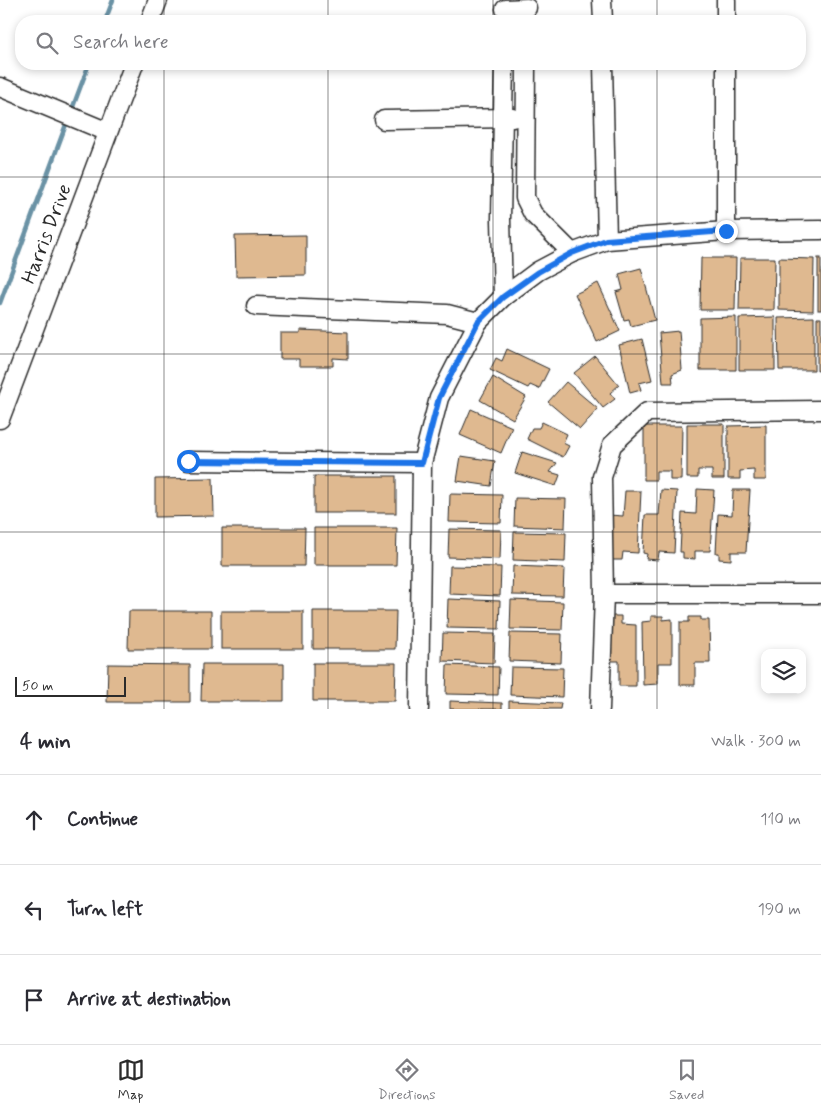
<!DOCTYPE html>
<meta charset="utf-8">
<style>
:root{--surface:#fff;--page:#f2f2f3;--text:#2b2b33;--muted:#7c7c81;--line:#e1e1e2;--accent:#2b2b2b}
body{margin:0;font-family:Mynerve,sans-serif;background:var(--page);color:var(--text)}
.controls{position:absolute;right:15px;bottom:15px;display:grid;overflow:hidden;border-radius:10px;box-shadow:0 2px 8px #0003}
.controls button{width:45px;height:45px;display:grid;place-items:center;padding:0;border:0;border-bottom:1px solid var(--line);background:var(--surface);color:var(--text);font:25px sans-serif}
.scale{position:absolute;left:15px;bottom:12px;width:111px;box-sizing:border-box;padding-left:5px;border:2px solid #2b2b2b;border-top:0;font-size:14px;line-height:18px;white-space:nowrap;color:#2b2b2b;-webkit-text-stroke:4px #fff;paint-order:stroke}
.stop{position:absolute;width:15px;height:15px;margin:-11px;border:4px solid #1a73e8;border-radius:50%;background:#fff}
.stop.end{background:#1a73e8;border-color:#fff;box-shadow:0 1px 5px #0008}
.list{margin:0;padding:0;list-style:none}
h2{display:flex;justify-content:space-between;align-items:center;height:65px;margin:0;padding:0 20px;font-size:21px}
h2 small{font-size:16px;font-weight:400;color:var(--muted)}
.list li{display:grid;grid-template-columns:32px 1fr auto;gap:15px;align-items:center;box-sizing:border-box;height:90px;padding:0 20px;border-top:1px solid var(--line)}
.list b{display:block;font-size:19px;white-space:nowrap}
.list em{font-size:16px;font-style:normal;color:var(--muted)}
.icon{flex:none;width:28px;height:28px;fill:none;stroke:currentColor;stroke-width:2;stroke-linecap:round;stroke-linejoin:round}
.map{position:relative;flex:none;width:821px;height:709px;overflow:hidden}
.search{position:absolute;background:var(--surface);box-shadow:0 2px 8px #0003;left:15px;right:15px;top:15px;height:55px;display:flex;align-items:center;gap:12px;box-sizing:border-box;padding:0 18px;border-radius:20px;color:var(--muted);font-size:19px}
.sheet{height:335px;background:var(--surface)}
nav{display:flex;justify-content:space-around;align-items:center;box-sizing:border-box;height:70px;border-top:1px solid var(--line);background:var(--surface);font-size:14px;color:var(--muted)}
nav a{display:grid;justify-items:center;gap:2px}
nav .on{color:var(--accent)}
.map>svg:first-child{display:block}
</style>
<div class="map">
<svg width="821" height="709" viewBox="0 0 821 709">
<rect width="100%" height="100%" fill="#fff"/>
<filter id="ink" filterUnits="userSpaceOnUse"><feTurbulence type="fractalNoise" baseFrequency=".02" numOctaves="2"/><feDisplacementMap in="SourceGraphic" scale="10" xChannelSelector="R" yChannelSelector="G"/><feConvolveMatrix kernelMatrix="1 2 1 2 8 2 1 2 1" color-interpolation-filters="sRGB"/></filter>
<g filter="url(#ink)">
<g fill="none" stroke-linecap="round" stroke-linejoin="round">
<g stroke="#6b92a5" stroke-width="4.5">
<path d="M105 21 113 0"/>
<path d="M71 112 89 64"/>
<path d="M0 303 68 119"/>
</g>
</g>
<g fill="#dfb990" stroke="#2b2b2b">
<path d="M306 235V275L236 276 235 236Z"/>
<path d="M701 258H736L735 310H700Z"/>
<path d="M740 258H775L774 310H739Z"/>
<path d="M779 258 814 259 813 311 779 310Z"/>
<rect x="818" y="258" width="3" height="52"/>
<path d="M641 268 655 320 631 326 629 319 624 320 616 292 623 290 619 274Z"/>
<path d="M598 283 620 331 597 342 575 294Z"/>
<path d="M736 317V370H700V318Z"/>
<path d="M775 317V370H739V318Z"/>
<path d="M814 317V370H779L778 318Z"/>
<path d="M817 318H821V370L817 371Z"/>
<path d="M300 330 348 332V359L333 358V366H299V359H280V333H300Z"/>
<path d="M679 331 682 370 672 374 673 383H663L659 333Z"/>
<path d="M642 339 652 380 639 383 641 390 630 393 619 345Z"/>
<path d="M507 349 549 369 539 389 530 385 528 388 490 370 496 358 502 361Z"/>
<path d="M595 356 619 385 610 393 615 399 603 408 574 373Z"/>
<path d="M493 377 526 397 513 419 480 400Z"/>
<path d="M566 382 598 409 580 429 548 402Z"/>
<path d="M471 409 512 427 501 453 460 435Z"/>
<path d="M542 422 567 434 563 443 569 446 563 457 527 439 532 428H539Z"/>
<path d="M687 424H724V479H712V470H698V478H687Z"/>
<path d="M766 425V480H754V470L740 471V479H728V426Z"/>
<path d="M644 426H682L681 480H670V471H656V480H644Z"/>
<path d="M522 452 557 463 550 472 560 475 556 486 515 473Z"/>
<path d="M461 456 495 461 491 486 457 481Z"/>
<rect x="314" y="476" width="82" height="37"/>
<path d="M213 478 214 516 155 517V479Z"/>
<path d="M697 489 714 490 710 551H695V559L683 558V552H680L682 513 696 514Z"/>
<path d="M661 490 677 491 674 553 659 552 658 560 646 559 647 554 643 553 645 515H659Z"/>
<path d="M733 490H750L746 552H731V560L719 559V553H716L718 514 732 515Z"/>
<path d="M625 491H641L638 553 623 552 622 560H610L609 515 623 516Z"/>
<path d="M450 494 502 495 501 523 449 522Z"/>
<path d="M515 498 566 499 565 528 514 526Z"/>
<path d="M222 528H305L304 566H222Z"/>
<path d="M314 528H397L396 565H314Z"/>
<path d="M449 529 501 530 500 559 448 557Z"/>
<path d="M514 532 566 533 565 562 513 560Z"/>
<path d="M450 566 501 567 500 596 449 594Z"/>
<path d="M513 566 564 568 563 596 512 595Z"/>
<path d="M448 599 500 601 499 629 447 628Z"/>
<path d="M511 600 563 602 562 630 510 629Z"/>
<path d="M129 611H211V649H128Z"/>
<rect x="221" y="611" width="82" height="38"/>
<path d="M313 611H396L395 649H313Z"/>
<path d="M609 616H621V624L636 625V686H619V661H605Z"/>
<path d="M651 616H663V620L672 619V663H658V684L643 685 642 622 651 621Z"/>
<path d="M689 617H701V620H709L710 663H695V685H680V622H689Z"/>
<path d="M443 633 495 634 494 663 442 661Z"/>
<path d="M510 633 562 634 561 663 509 661Z"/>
<path d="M313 663H396L395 701H313Z"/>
<path d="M108 664 190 665V702H107Z"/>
<path d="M202 664H284V701H201Z"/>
<path d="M447 665 499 667 498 695 446 694Z"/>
<path d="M511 667 563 668 562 697 510 695Z"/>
<path d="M450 701 502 703V709H450Z"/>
<path d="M509 701 561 703 560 709H509Z"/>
</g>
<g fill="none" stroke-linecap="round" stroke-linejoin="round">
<defs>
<g id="street">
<path d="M602 0 603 21"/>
<path d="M505 9 527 8"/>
<path d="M150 21 158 0"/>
<path d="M726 21V0"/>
<path d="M526 64 525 198 533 214 572 253"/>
<path d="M603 64 607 240"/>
<path d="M0 87 108 132"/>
<path d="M384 120 513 118"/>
<path d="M726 231V64"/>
<path d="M503 297 501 219 504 64"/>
<path d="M256 306 447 314 478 322"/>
<path d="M0 419 134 64"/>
<path d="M188 461 422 463"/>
<path d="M604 594H821"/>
<path d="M419 709 422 463 439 398 478 322 503 297 538 271 572 253 607 240 726 231 821 230"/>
<path d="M600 709 604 594 602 477 612 445 647 412 821 410"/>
</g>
</defs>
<use href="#street" stroke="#2b2b2b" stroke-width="21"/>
<use href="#street" stroke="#fff" stroke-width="18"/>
</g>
</g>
<g fill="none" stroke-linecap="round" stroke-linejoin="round" filter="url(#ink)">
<path stroke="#1a73e8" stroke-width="6" d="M188 461 422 463 439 398 478 322 503 297 538 272 572 253 606 240 726 231"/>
</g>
<path fill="none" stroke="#2b2b2b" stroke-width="1" stroke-opacity="0.55" d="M164 0V21M328 0V21M493 0V21M657 0V21M164 64V709M328 64V709M493 64V709M657 64V709M0 177H821M0 354H821M0 532H821"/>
<g text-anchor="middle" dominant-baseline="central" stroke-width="5" stroke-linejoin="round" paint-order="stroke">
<g font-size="20" fill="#2b2b2b" stroke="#fff">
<text transform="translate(47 234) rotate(-69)">Harris Drive</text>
</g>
</g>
</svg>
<div class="controls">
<button><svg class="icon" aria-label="layers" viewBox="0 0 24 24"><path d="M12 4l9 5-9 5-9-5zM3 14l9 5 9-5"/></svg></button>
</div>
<div class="scale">50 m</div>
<div class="stop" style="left:188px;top:461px"></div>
<div class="stop end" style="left:726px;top:231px"></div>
<div class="search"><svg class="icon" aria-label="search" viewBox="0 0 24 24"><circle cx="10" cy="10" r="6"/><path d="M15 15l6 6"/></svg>Search here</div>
</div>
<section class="sheet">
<h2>4 min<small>Walk · 300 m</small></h2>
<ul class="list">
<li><svg class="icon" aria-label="ahead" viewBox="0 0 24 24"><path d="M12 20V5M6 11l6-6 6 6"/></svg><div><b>Continue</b></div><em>110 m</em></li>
<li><svg class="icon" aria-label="left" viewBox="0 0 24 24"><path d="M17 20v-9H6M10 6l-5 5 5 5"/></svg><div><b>Turn left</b></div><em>190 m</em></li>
<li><svg class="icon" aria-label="arrive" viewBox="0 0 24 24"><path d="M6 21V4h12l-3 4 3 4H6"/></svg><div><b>Arrive at destination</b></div></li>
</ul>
</section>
<nav>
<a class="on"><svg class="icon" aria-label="map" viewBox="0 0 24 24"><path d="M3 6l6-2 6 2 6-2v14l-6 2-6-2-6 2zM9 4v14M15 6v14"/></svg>Map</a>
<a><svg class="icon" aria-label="directions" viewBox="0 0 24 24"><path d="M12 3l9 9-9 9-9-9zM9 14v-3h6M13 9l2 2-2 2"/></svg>Directions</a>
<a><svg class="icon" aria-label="saved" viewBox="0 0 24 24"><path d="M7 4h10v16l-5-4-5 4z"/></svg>Saved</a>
</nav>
